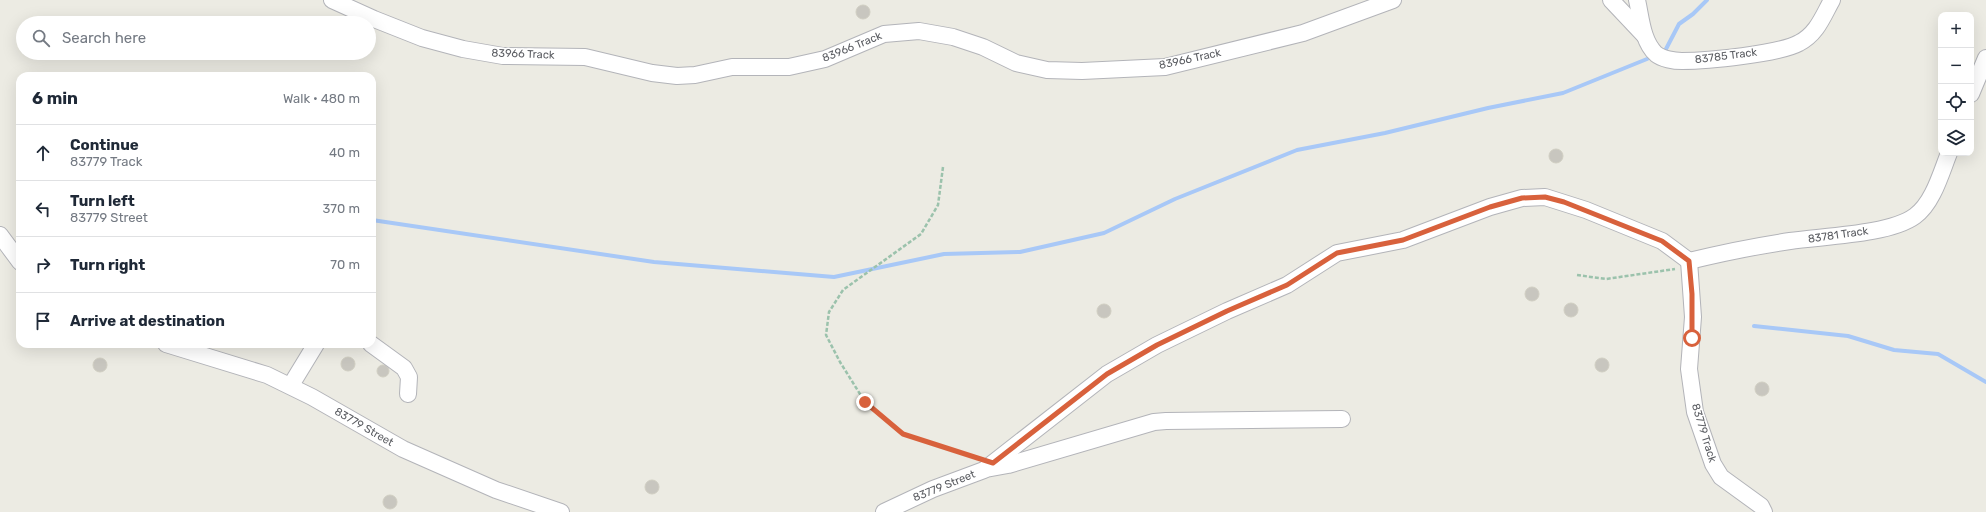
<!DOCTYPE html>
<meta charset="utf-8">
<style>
:root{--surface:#fff;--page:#f2f2f3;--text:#1f2937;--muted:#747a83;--line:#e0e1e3}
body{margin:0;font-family:Rubik,sans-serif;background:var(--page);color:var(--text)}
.controls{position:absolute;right:12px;top:12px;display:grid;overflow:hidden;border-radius:8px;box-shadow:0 4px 16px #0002}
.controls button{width:36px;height:36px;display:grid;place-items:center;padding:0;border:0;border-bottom:1px solid var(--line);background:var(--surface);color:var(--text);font:20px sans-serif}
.stop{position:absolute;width:12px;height:12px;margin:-9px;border:3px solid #d8613c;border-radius:50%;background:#fff}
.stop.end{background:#d8613c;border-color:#fff;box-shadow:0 1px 4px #0008}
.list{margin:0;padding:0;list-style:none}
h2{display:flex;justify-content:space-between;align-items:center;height:52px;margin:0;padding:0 16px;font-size:17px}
h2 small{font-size:13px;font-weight:400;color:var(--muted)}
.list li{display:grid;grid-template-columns:26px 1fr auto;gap:12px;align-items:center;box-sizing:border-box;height:56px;padding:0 16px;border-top:1px solid var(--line)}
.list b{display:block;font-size:15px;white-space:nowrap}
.list p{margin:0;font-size:13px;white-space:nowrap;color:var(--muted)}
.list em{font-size:13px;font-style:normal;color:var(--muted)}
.icon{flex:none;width:22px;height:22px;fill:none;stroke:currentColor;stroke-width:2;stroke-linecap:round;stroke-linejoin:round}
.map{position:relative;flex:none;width:1986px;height:512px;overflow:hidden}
.search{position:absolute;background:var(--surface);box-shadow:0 4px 16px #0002;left:16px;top:16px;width:360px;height:44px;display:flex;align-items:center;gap:10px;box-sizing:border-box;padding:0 14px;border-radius:22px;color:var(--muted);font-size:15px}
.panel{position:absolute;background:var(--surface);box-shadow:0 4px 16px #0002;left:16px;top:72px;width:360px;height:276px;border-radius:12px}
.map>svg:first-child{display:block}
</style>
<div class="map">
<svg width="1986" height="512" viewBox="0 0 1986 512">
<rect width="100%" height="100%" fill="#ecebe3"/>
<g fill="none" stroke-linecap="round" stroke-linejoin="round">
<g stroke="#a8c8f7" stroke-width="4">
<path d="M1666 49 1679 24 1693 14 1707 0"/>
<path d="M372 220 654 262 834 277 944 254 1020 252 1104 233 1175 199 1297 150 1385 133 1488 108 1563 93 1647 59"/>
<path d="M1754 326 1848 336 1894 350 1938 354 1986 382"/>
</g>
</g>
<g fill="#c8c6bf" stroke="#d0cec2">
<circle cx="863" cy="12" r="7"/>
<circle cx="1556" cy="156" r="7"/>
<circle cx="1532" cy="294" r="7"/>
<circle cx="1571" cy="310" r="7"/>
<circle cx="1104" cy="311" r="7"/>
<circle cx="348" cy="364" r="7"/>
<circle cx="1602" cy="365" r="7"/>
<circle cx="100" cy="365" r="7"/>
<circle cx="383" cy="371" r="6"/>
<circle cx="1762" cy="389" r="7"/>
<circle cx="652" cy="487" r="7"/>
<circle cx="390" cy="502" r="7"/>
</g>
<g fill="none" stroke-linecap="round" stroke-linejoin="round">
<defs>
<g id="minor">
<path d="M332 0 374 19 422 38 463 49 503 56 585 57 652 73 677 76 695 75 732 67H789L825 59 884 34 919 31 953 37 983 47 1016 63 1047 70 1082 71 1165 67 1303 33 1393 0"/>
<path d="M1611 0 1644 35"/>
<path d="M1637 0C1641 17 1642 41 1656 54 1662 59 1674 61 1682 61 1707 61 1779 54 1799 43 1817 34 1823 16 1832 0"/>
<path d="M1971 94 1986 58"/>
<path d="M0 235 20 262"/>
<path d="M1689 261C1722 253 1756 246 1790 241 1823 236 1889 235 1915 216 1933 203 1941 173 1949 153"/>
<path d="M1689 261 1693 317 1689 369 1695 412 1713 464 1721 477 1761 506 1764 512"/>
<path d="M166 344 267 375 312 397 403 449 496 490 561 512"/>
<path d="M371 344 404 368 409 377 408 394"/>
<path d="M291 385 316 344"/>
<path d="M986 469 1008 465 1154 422 1166 421 1342 419"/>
<path d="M884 512 933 489 984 470 1107 374 1157 345 1227 311 1287 285 1337 253 1403 240 1490 207 1522 198 1545 197 1586 210 1662 241 1689 261"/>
</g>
</defs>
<use href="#minor" stroke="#b3b4b9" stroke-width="18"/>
<g stroke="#9bc2ac" stroke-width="2.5" stroke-dasharray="4 2" stroke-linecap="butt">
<path d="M943 167 938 205 921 234 843 290 829 312 826 335 840 362 865 402 903 434 975 457"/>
<path d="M1577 275 1606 279 1675 269"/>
</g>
<use href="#minor" stroke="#fff" stroke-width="16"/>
</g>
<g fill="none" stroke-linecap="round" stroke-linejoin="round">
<path stroke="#d8613c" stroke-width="5" d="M865 402 903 434 993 463 1107 374 1157 345 1227 311 1287 285 1337 253 1403 240 1490 207 1522 198 1545 197 1564 202 1662 241 1689 261 1692 294V338"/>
</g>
<g text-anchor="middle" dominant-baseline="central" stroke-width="3" stroke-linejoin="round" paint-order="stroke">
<g font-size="11" fill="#5b5d62" stroke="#fff">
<text transform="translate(852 47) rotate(-22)">83966 Track</text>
<text transform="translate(523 54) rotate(2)">83966 Track</text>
<text transform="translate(1726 56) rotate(-7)">83785 Track</text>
<text transform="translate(1190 59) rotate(-12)">83966 Track</text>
<text transform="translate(1838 235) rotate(-8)">83781 Track</text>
<text transform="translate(364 427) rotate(30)">83779 Street</text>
<text transform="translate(1704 433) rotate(73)">83779 Track</text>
<text transform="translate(944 486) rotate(-22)">83779 Street</text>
</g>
</g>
</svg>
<div class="controls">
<button>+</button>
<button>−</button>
<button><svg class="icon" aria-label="locate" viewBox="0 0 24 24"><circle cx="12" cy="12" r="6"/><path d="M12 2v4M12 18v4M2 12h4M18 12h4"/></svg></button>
<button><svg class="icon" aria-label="layers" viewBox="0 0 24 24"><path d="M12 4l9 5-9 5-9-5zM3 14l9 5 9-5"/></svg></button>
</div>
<div class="stop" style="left:1692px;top:338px"></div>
<div class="stop end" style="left:865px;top:402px"></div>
<div class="search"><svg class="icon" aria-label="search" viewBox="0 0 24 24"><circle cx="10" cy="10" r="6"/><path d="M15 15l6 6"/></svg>Search here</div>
<section class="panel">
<h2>6 min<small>Walk · 480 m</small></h2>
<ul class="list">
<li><svg class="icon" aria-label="ahead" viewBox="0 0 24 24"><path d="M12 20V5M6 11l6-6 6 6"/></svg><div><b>Continue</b><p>83779 Track</p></div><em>40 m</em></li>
<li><svg class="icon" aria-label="left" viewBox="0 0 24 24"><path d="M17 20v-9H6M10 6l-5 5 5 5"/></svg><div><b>Turn left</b><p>83779 Street</p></div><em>370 m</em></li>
<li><svg class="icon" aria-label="right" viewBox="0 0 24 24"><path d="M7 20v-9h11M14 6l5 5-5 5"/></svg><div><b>Turn right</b></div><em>70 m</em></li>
<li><svg class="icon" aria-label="arrive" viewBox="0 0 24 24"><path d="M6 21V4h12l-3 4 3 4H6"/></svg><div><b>Arrive at destination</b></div></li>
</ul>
</section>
</div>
